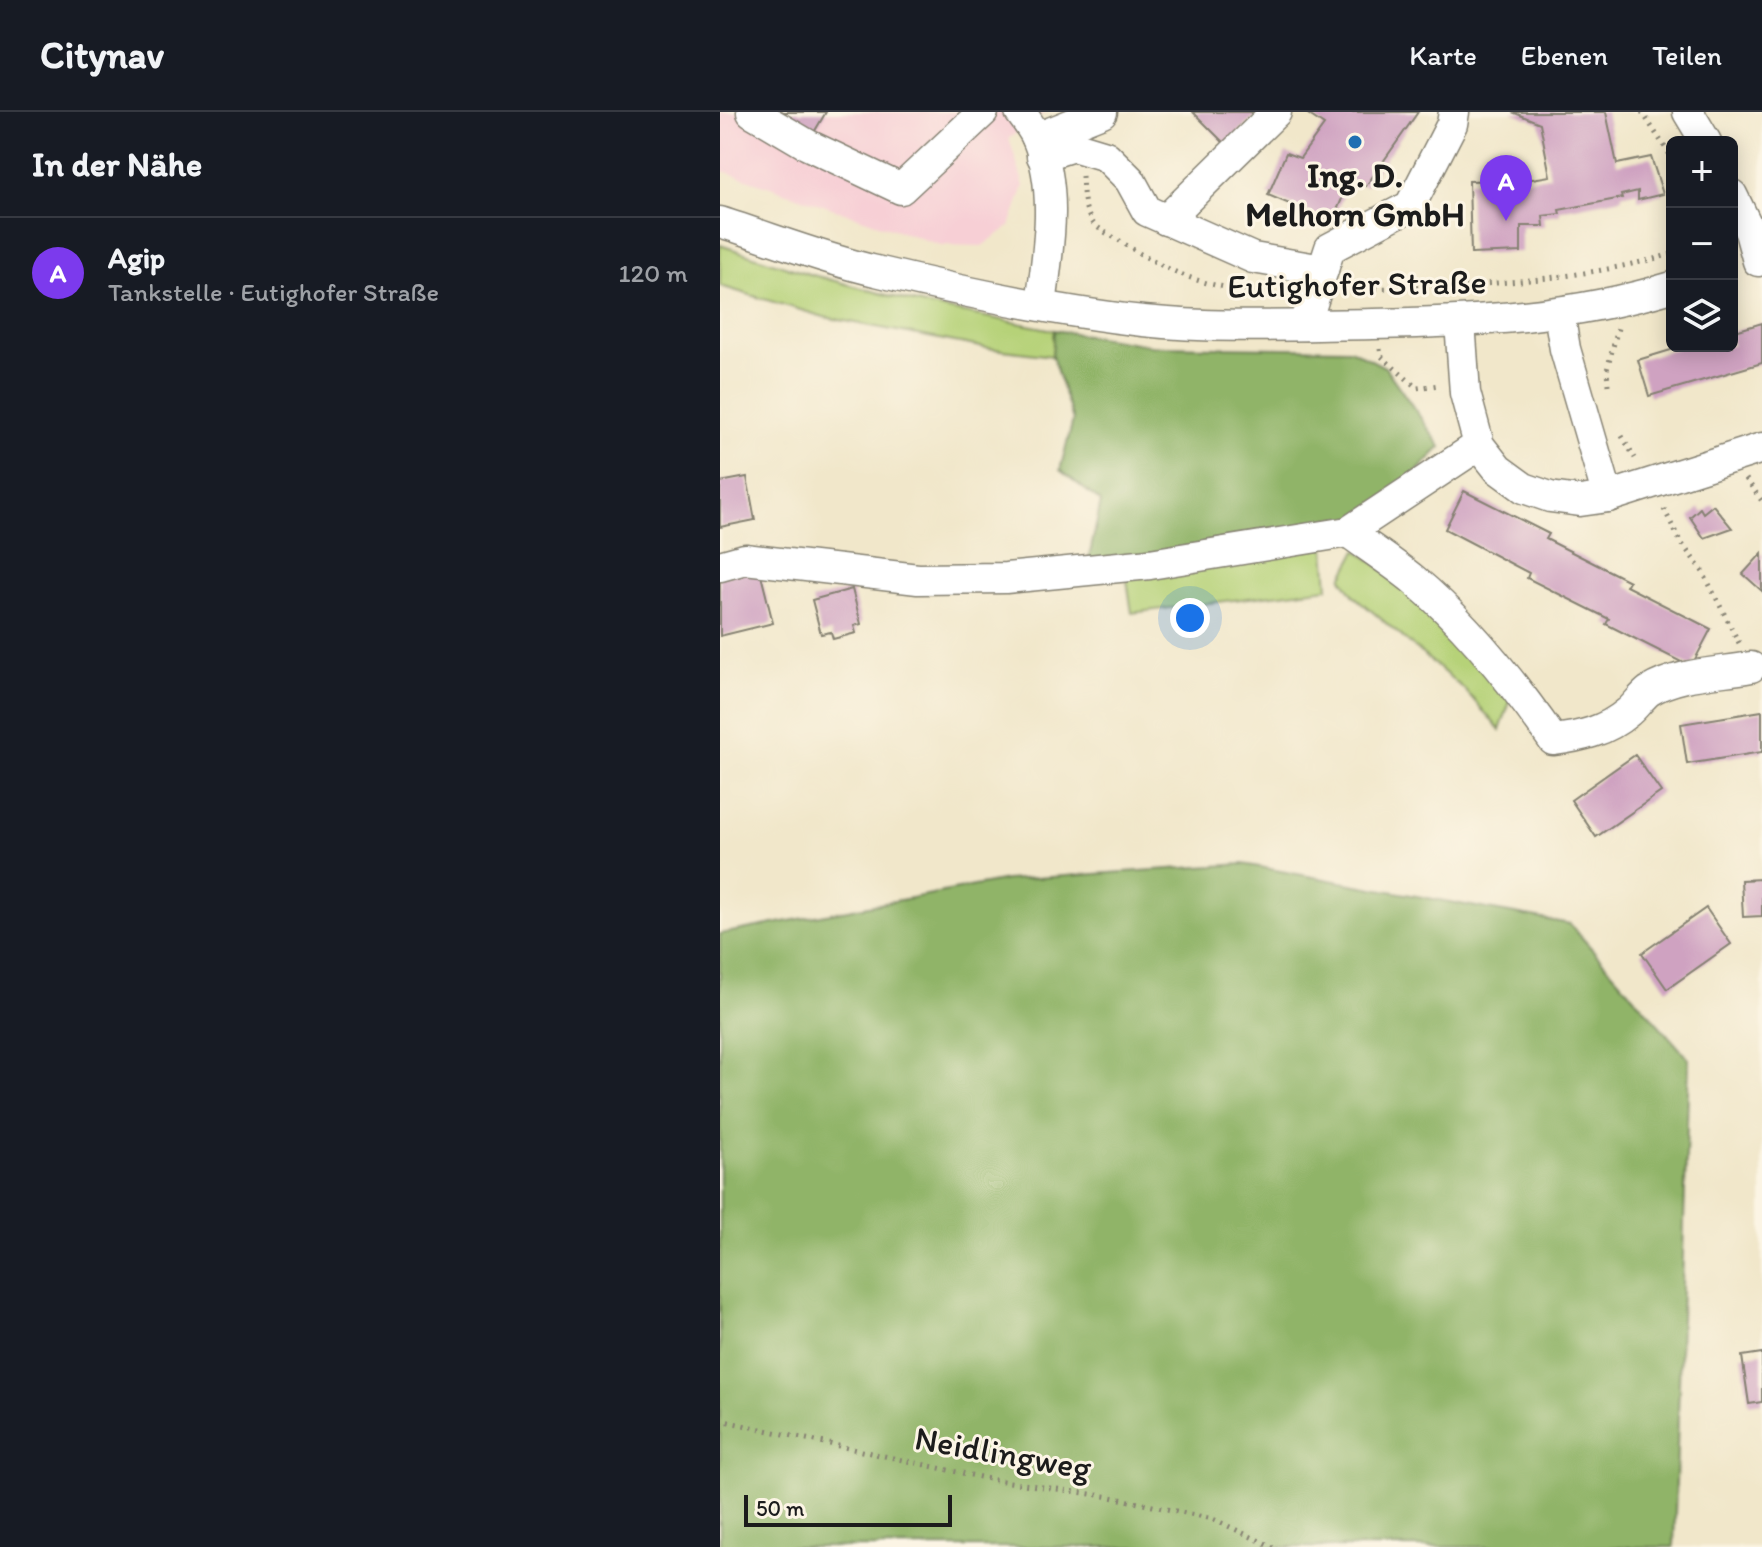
<!DOCTYPE html>
<html lang="de">
<meta charset="utf-8">
<style>
:root{--surface:#171b24;--page:#20242c;--text:#f1f3f6;--muted:#9ea1a6;--line:#363941;--accent:#7c3aed}
body{margin:0;font-family:Itim,sans-serif;background:var(--page);color:var(--text)}
.controls{position:absolute;right:24px;top:24px;display:grid;overflow:hidden;border-radius:12px;box-shadow:0 4px 20px #0003}
.controls button{width:72px;height:72px;display:grid;place-items:center;padding:0;border:0;border-bottom:2px solid var(--line);background:var(--surface);color:var(--text);font:40px sans-serif}
.scale{position:absolute;left:24px;bottom:20px;width:208px;box-sizing:border-box;padding-left:8px;border:4px solid #1c1c1c;border-top:0;font-size:22px;line-height:28px;white-space:nowrap;color:#1c1c1c;-webkit-text-stroke:6px #fcf5e5;paint-order:stroke}
.you{position:absolute;left:470px;top:506px;width:28px;height:28px;margin:-20px;border:6px solid #fff;border-radius:50%;background:#1a73e8;box-shadow:0 0 0 12px #1a73e833}
.badge{display:grid;place-items:center;width:52px;height:52px;border-radius:50%;background:var(--accent);color:#fff;font-size:26px;font-weight:700}
.pin{position:absolute;translate:-50% -66px;filter:drop-shadow(0 2px 4px #0008)}
.pin::after{content:'';position:absolute;top:42px;width:28px;height:24px;background:inherit;clip-path:polygon(0 0,100% 0,50% 100%)}
.list{margin:0;padding:0;list-style:none}
h2{display:flex;justify-content:space-between;align-items:center;height:104px;margin:0;padding:0 32px;font-size:34px}
h2 small{font-size:26px;font-weight:400;color:var(--muted)}
.list li{display:grid;grid-template-columns:52px 1fr auto;gap:24px;align-items:center;box-sizing:border-box;height:112px;padding:0 32px;border-top:2px solid var(--line)}
.list b{display:block;font-size:30px;white-space:nowrap}
.list p{margin:0;font-size:26px;white-space:nowrap;color:var(--muted)}
.list em{font-size:26px;font-style:normal;color:var(--muted)}
.icon{flex:none;width:44px;height:44px;fill:none;stroke:currentColor;stroke-width:2;stroke-linecap:round;stroke-linejoin:round}
.map{position:relative;flex:none;width:1042px;height:1435px;overflow:hidden}
header{display:flex;align-items:center;gap:48px;box-sizing:border-box;height:112px;padding:0 40px;background:var(--surface);border-bottom:2px solid var(--line)}
header strong{font-size:38px}
nav{display:flex;gap:44px;margin-inline-start:auto;font-size:28px}
main{display:flex}
aside{flex:1;background:var(--surface)}
.map>svg:first-child{display:block}
</style>
<header>
<strong>Citynav</strong>
<nav><a>Karte</a><a>Ebenen</a><a>Teilen</a></nav>
</header>
<main>
<aside>
<h2>In der Nähe<small></small></h2>
<ul class="list">
<li><span class="badge">A</span><div><b>Agip</b><p>Tankstelle · Eutighofer Straße</p></div><em>120 m</em></li>
</ul>
</aside>
<div class="map">
<svg width="1042" height="1435" viewBox="0 0 1042 1435">
<rect width="100%" height="100%" fill="#fcf5e5"/>
<filter id="ink" filterUnits="userSpaceOnUse"><feTurbulence type="fractalNoise" baseFrequency=".0125" numOctaves="2"/><feDisplacementMap in="SourceGraphic" scale="16" xChannelSelector="R" yChannelSelector="G"/><feConvolveMatrix kernelMatrix="1 2 1 2 8 2 1 2 1" color-interpolation-filters="sRGB"/></filter>
<filter id="wash" filterUnits="userSpaceOnUse"><feTurbulence type="fractalNoise" baseFrequency=".006" numOctaves="4" result="noise"/><feDisplacementMap in="SourceGraphic" scale="32" xChannelSelector="R" yChannelSelector="G"/><feGaussianBlur stdDeviation="1.8" result="paint"/><feColorMatrix in="noise" values="0 0 0 0 0 0 0 0 0 0 0 0 0 0 0 0 0 1.4 0 .05"/><feComposite in="paint" operator="in"/></filter>
<g filter="url(#wash)">
<rect width="100%" height="100%" fill="#f1e7ca"/>
<path fill="#f7cfd5" d="M0 0H326L289 26 304 74 290 114 262 134 220 133 0 58Z"/>
<g fill="#b6d278" stroke="#69774a" stroke-width="2">
<path d="M0 133 89 162 208 194 334 218 332 244 266 236 104 205 0 174Z"/>
<path d="M605 435 608 476 412 501 406 461Z"/>
<path d="M637 438 701 487 792 584 780 618 745 578 634 484 622 466Z"/>
</g>
<g fill="#90b468" stroke="#566842" stroke-width="2">
<path d="M334 218 436 234 630 237 665 255 721 335 666 391 615 416 368 451 381 390 340 358 353 308 332 244Z"/>
<path d="M523 752 850 812 969 947 954 1435H0V822L286 768Z"/>
</g>
<g id="blocks">
<g fill="#cfa2c1">
<path d="M57 0H106L93 22Z"/>
<path d="M473 0H539L506 33Z"/>
<path d="M585 0H698L646 74 630 68 612 110 548 83 566 41 580 46 604 13Z"/>
<path d="M792 0H886L897 52 931 45 943 82 918 88V79L901 83 902 86 839 98 840 102 823 104 824 114H801V140L751 142 749 69 812 67 830 64 820 11Z"/>
<path d="M1042 211V251L929 284 918 248 964 234H1012V220Z"/>
<path d="M27 365 35 408 0 415V370Z"/>
<path d="M744 379 829 422 826 427 909 469 906 474 991 517 971 555 886 512 889 507 807 466 809 461 725 417Z"/>
<path d="M993 393 1012 416 984 426 970 405 980 396 983 401Z"/>
<path d="M1042 441V479L1023 462Z"/>
<path d="M39 455 53 511 0 524V465Z"/>
<path d="M132 477 141 512 134 514 136 521 113 527 111 520 101 522 92 488Z"/>
<path d="M1042 599V640L967 652 961 612Z"/>
<path d="M915 643 941 680 876 725 851 688Z"/>
<path d="M1042 767V804L1023 805 1021 768Z"/>
<path d="M986 796 1011 832 947 877 922 841Z"/>
<path d="M1042 1241V1290L1029 1292 1022 1244Z"/>
</g>
</g>
</g>
<g filter="url(#ink)">
<use href="#blocks" fill-opacity="0" stroke="#868273" stroke-width="2"/>
<g fill="none" stroke-linecap="round" stroke-linejoin="round">
<defs>
<g id="minor">
<path d="M32 0 88 33 181 77 263 0"/>
<path d="M300 0C306 8 313 17 317 26 339 79 328 138 321 193"/>
<path d="M968 0 986 30"/>
<path d="M317 26 382 0"/>
<path d="M322 44 353 34 386 44 410 68 427 99 533 146 603 158"/>
<path d="M1012 83 1030 120 1038 149"/>
<path d="M446 108 556 0"/>
<path d="M0 110C51 126 103 147 156 159 243 180 334 199 423 209 500 217 577 213 653 212 757 210 852 205 952 175"/>
<path d="M839 201 845 237 888 385"/>
<path d="M740 210 745 281 759 333 778 357 804 376 830 385 860 389 888 385 1042 336"/>
<path d="M585 213 610 136 690 94 732 12 734 0"/>
<path d="M628 420C650 436 673 451 694 468 748 513 793 570 833 628 860 625 886 619 907 601 915 595 921 585 929 579 957 561 999 561 1031 555"/>
<path d="M0 454 25 447 198 467 286 466 430 452 628 420 759 333"/>
</g>
</defs>
<use href="#minor" stroke="#868273" stroke-width="33"/>
<g stroke="#868273" stroke-width="5" stroke-dasharray="2 6" stroke-linecap="butt">
<path d="M922 0 952 46"/>
<path d="M362 64C363 80 363 99 374 112 381 119 392 124 400 129 442 157 487 178 538 178"/>
<path d="M624 177C733 175 846 172 952 142"/>
<path d="M660 237 661 244 697 276 719 273"/>
<path d="M888 273 887 258 898 216"/>
<path d="M902 324 915 346"/>
<path d="M1026 367 1042 389"/>
<path d="M944 397 960 429 983 460 1019 531"/>
<path d="M0 1308 269 1367 391 1385 493 1407 553 1435"/>
</g>
<use href="#minor" stroke="#fff" stroke-width="30"/>
</g>
</g>
<circle fill="#1f6fb2" stroke="#fcf5e5" stroke-width="3" cx="635" cy="30" r="8"/>
<g text-anchor="middle" dominant-baseline="central" stroke-width="6" stroke-linejoin="round" paint-order="stroke">
<g font-size="34" font-weight="bold" fill="#1c1c1c" stroke="#fcf5e5">
<text x="635" y="63">Ing. D.<tspan x="635" dy="39">Melhorn GmbH</tspan></text>
</g>
<g font-size="34" fill="#1c1c1c" stroke="#fcf5e5">
<text transform="translate(637 172) rotate(-1)">Eutighofer Straße</text>
<text transform="translate(283 1341) rotate(10)">Neidlingweg</text>
</g>
</g>
</svg>
<div class="controls">
<button>+</button>
<button>−</button>
<button><svg class="icon" aria-label="layers" viewBox="0 0 24 24"><path d="M12 4l9 5-9 5-9-5zM3 14l9 5 9-5"/></svg></button>
</div>
<div class="scale">50 m</div>
<div class="you"></div>
<div class="pin badge" style="left:786px;top:109px">A</div>
</div>
</main>
